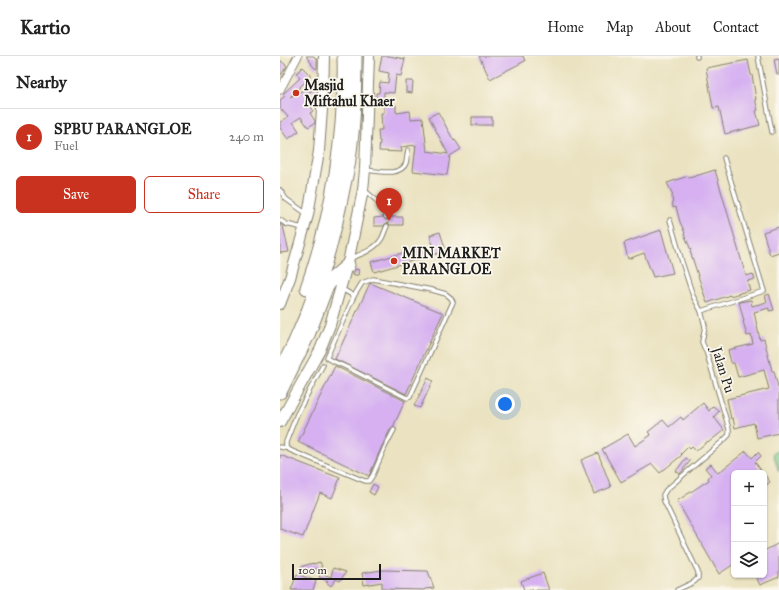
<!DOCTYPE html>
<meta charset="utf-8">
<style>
:root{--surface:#fff;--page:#f6f6f6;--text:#222;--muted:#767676;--line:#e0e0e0;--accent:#c8321e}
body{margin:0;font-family:"IM FELL Great Primer",serif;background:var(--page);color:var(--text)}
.controls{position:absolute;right:12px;bottom:12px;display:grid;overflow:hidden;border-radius:6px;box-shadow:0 1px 3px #0004}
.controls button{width:36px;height:36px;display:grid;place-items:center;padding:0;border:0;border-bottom:1px solid var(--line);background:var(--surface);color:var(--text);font:20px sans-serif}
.scale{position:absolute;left:12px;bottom:10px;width:89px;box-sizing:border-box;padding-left:4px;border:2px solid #1c1c1c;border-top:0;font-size:11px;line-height:14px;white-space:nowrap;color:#1c1c1c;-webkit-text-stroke:3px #fbf7ec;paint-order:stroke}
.you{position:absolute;left:225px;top:348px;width:14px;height:14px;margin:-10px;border:3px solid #fff;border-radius:50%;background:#1a73e8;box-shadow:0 0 0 6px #1a73e833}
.badge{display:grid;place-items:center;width:26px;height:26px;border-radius:50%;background:var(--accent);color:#fff;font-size:13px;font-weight:700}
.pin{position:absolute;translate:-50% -33px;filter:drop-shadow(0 1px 2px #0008)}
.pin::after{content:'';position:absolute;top:21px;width:14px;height:12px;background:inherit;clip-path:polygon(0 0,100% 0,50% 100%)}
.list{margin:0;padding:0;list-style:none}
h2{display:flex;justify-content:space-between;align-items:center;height:52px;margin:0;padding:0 16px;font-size:17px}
h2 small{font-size:13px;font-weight:400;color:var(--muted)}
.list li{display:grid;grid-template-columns:26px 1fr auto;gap:12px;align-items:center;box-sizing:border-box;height:56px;padding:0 16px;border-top:1px solid var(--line)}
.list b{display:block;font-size:15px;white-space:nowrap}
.list p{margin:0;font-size:13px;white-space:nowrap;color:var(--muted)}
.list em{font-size:13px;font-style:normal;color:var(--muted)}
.actions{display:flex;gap:8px;padding:12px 16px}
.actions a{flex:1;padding:9px 0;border:1px solid var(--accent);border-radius:6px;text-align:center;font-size:14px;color:var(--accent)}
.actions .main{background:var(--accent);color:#fff}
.icon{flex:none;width:22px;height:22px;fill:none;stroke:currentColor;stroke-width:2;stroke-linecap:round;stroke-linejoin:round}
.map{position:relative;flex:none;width:499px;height:534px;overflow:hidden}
header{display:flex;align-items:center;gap:24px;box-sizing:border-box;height:56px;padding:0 20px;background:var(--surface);border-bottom:1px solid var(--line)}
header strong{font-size:19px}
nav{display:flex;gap:22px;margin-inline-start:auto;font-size:14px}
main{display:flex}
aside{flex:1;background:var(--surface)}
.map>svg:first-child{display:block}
</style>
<header>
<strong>Kartio</strong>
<nav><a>Home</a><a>Map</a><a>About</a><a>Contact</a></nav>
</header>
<main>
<aside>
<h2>Nearby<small></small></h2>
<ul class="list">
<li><span class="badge">1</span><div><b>SPBU PARANGLOE</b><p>Fuel</p></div><em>240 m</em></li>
</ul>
<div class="actions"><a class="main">Save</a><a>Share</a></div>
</aside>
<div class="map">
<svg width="499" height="534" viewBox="0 0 499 534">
<defs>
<pattern id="wetland-marsh" width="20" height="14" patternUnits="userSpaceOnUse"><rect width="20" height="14" fill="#83d495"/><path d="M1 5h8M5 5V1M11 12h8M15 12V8" fill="none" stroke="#71b580"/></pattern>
</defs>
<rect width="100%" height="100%" fill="#fbf7ec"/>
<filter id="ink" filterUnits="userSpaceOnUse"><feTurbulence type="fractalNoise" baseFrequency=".025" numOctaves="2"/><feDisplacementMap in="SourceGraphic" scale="8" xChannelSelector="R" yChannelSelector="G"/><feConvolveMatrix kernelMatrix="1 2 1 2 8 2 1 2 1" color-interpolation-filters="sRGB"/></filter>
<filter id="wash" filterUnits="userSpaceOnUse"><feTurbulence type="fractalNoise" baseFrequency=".012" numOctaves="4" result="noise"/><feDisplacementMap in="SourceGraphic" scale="16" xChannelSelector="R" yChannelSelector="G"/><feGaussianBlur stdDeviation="0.9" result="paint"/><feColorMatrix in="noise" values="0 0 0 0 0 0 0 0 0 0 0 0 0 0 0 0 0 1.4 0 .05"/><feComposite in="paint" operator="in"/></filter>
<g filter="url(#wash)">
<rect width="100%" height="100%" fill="#eae2c0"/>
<path fill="url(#wetland-marsh)" stroke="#507858" d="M499 395V416L493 397Z"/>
<g id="blocks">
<g fill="#d6b0f1">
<path d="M26 0H34L36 3H37V12L36 13 31 8H32Z"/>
<path d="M102 0H109L125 3 121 20 116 19 114 37 104 36V46H96V37H99L100 26 108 27 109 17 99 15Z"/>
<path d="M199 0H243L245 5 210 23Z"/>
<path d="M499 2V18H497L494 3Z"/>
<path d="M0 4 7 10 0 20Z"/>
<path d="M468 4 471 19H472L476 43H475L478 54 476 55 480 69 445 78 439 51 433 52 426 12Z"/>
<path d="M22 11 30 19V21L10 41 37 27V32L29 36 26 39 33 55 30 57 35 65V67L28 71 21 61 13 66 19 75 8 83 0 72V66L8 61 0 52V44L5 40 3 38 20 22 16 18Z"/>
<path d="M126 25H133L132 37 126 36Z"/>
<path d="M104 49H116V56H117V57L130 55 131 63 143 62 147 95 168 98 149 61 158 56 174 85 175 84 181 93 170 100 167 119 133 115 136 89 121 91 122 96 99 95 100 85H99L98 74H102L101 57H104Z"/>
<rect x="192" y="61" width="20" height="8"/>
<path d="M435 114 466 220 473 218 475 223 467 225 470 234 450 240V239L427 247 410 195 411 194 404 178 405 177 400 166 396 151 393 152 392 139H393L387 127 408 120 409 122Z"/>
<path d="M103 161 106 164 108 163 109 161H123V169H110L109 168 107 167 105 168 104 170H94V162Z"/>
<path d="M0 168 3 170 9 196 0 197Z"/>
<path d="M499 171V196L490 199 483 176Z"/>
<path d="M381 174 393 217 373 221 364 197 348 203 344 187Z"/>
<path d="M160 176 166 195 94 216 91 206 140 192 142 196 154 193 150 179Z"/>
<path d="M75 213 79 214 78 219H73Z"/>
<path d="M90 227 163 257 126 338 55 303Z"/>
<path d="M489 238 494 254 489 255V252L474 256 480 284 484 283 492 315H494L498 331H499V377L477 382 474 367 455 372 453 362 451 363 447 343 489 333 484 314 458 321 454 307H451L448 294 473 288 471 279 467 280 463 265H464L459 246 471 244 472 250 487 246 485 240Z"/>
<path d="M55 310 125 345 113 371 111 372 102 390 89 420 18 386Z"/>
<path d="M148 322 153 325 140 352 134 350Z"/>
<path d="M423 347 429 355 433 350 439 355 434 361 444 374 429 386 428 385 416 395 412 391 410 393 408 391 401 398 402 399 380 417 372 408 341 426 322 393 348 378 355 390 371 379 368 376 383 364 389 371 401 361 403 364Z"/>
<path d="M466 395 472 402 478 396 481 400 475 406 483 417H454V508L439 518 397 445 429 424 428 422 431 419 425 412 431 408 438 417Z"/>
<path d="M318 397 331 431 314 438 301 404Z"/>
<path d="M0 399 60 422 52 442 40 437 23 481 0 473Z"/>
<path d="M406 402 410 405 400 418 396 415Z"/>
<path d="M484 418 490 426 484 431Z"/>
<path d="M93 428 98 431 94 439 89 436Z"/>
<path d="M499 487V521L480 529 475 519H484V495Z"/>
<path d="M40 506 42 511 38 513H36L24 518 20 511 33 507V508Z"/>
<path d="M53 512 66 516 60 525 56 523 51 530 46 526 48 525 39 521 41 517 51 521Z"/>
<path d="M102 514 148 515 154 532 145 533 144 534 102 533V526L84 529 82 517Z"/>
<path d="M263 517 269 534H244L241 525Z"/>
<path d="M17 518 36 525 33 534H11Z"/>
</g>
</g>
</g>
<g filter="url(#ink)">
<use href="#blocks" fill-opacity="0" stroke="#837f6e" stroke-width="1"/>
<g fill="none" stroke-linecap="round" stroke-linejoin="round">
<defs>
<g id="lane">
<path d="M417 0V1"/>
<path d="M478 0 492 76"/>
<path d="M86 114C97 115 121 121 126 107 127 103 127 98 128 94"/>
<path d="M0 134 6 143 27 158"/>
<path d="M84 134C94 142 102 148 106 161"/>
<path d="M0 164 6 168 23 172"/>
<path d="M390 164 402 206 413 240 421 255"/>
<path d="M71 202C82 198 96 193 102 182 104 178 105 174 107 170"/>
<path d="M93 223 152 234 166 238 171 242 173 246 130 341 127 342 66 311 48 303 47 301 74 240 82 227Z"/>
<path d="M62 233 74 240"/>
<path d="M43 309 17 358 6 386V392L12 395 75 421 85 425H89L93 419 105 391 114 374"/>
<path d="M0 391 6 392"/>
<path d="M397 534 414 526 418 522V516L384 445 383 439 386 434 444 384 449 379V373L427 298 422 286 425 270 421 255 484 235 444 102"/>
</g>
<path id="street" d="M0 34 18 0"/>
<g id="secondary">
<path d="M0 248 10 222 28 159 39 95 43 40 44 0"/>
<path d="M0 366 40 294 50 269 69 202 83 134 85 114 89 0"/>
</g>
<g id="highway">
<path d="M27 232C53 159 66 77 64 0"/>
<path d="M0 316C30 260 51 196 63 133 65 123 68 113 69 103 74 69 75 34 75 0"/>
<path d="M0 336 28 279 46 232 53 222 68 209"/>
</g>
</defs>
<use href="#lane" stroke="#837f6e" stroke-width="5.5"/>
<use href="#street" stroke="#837f6e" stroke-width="9"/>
<use href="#secondary" stroke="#837f6e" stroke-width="12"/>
<use href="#highway" stroke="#837f6e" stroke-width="15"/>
<use href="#lane" stroke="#fff" stroke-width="3.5"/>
<use href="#street" stroke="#fff" stroke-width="7"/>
<use href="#secondary" stroke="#fff" stroke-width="10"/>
<use href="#highway" stroke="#fff" stroke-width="13"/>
</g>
</g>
<g fill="#c8321e" stroke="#fbf7ec" stroke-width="1.5">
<circle cx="16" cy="37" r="4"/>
<circle cx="114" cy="205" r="4"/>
</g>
<g text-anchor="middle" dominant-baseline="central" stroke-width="3.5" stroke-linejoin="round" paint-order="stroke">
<g font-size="14" font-weight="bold" fill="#1c1c1c" stroke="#fbf7ec" text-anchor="start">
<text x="24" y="29">Masjid<tspan x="24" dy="16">Miftahul Khaer</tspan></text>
<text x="122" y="197">MIN MARKET<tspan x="122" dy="16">PARANGLOE</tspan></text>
</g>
<g font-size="14" fill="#1c1c1c" stroke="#fbf7ec">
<text transform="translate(443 314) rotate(73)">Jalan Pu</text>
</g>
</g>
</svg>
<div class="controls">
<button>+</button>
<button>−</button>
<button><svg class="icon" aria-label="layers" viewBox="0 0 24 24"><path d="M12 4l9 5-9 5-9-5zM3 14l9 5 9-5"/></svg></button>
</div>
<div class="scale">100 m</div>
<div class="you"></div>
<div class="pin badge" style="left:109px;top:165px">1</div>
</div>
</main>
